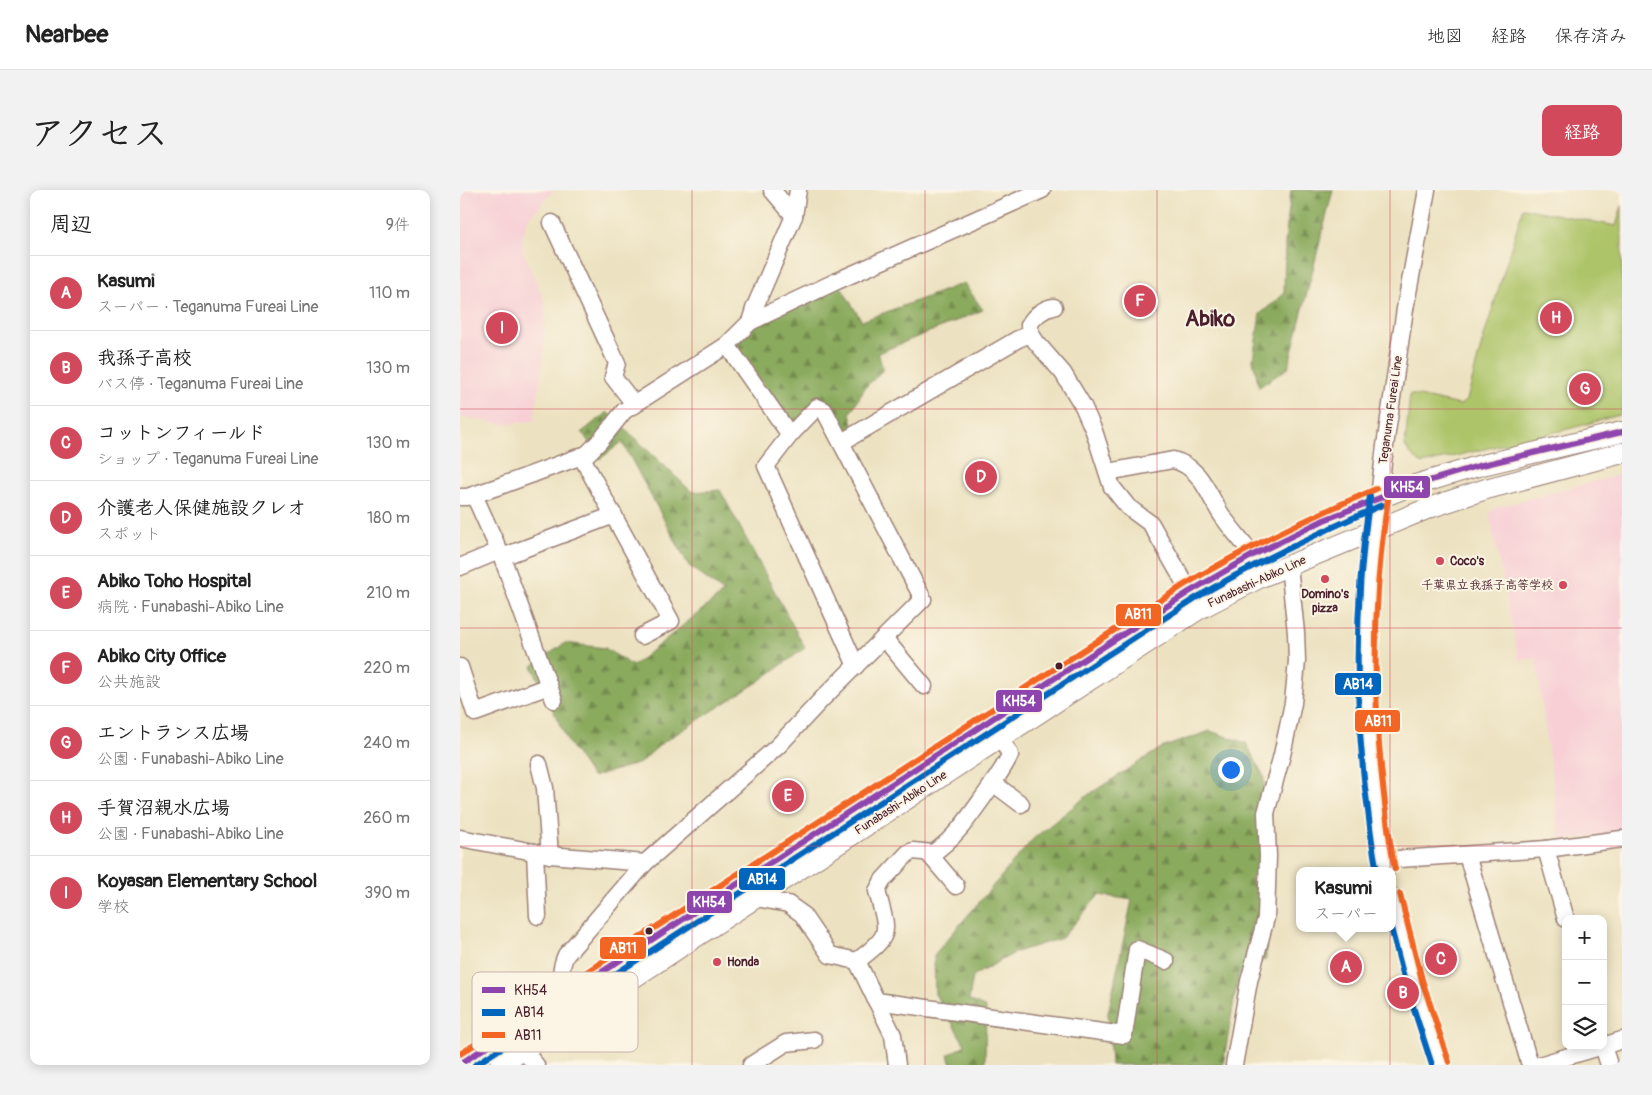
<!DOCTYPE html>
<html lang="ja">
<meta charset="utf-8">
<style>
:root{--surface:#fff;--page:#f2f2f2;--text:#222;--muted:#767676;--line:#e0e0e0;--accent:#d1495b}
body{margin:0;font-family:Pangolin,"Klee One",sans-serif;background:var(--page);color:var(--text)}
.controls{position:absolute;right:15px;bottom:15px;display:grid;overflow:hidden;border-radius:10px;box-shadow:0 2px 12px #0003}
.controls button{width:45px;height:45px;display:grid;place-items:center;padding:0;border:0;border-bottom:1px solid var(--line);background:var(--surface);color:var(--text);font:25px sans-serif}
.you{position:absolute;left:770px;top:579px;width:18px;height:18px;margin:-12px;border:4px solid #fff;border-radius:50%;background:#1a73e8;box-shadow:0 0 0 8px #1a73e833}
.badge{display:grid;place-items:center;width:32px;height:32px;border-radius:50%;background:var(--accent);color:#fff;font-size:16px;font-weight:700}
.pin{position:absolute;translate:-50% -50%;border:2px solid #fff;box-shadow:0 1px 5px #0006}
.popup{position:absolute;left:836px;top:677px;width:100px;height:65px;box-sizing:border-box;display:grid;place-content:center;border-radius:10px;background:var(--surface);filter:drop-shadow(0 1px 4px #0005);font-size:16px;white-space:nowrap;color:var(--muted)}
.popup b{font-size:19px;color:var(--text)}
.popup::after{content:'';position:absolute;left:50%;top:100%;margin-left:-10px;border:10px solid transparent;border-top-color:var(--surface)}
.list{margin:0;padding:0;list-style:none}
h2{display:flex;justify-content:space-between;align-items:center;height:65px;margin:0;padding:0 20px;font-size:21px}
h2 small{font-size:16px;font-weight:400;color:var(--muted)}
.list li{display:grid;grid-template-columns:32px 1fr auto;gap:15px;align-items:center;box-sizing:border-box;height:75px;padding:0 20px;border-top:1px solid var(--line)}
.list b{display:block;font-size:19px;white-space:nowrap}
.list p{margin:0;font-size:16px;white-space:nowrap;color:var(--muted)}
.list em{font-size:16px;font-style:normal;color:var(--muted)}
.icon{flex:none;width:28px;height:28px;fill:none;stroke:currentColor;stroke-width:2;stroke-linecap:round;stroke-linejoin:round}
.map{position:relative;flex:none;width:1162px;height:875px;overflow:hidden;border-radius:10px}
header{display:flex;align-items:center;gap:30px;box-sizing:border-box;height:70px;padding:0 25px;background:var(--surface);border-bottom:1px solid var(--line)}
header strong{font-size:24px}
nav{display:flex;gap:28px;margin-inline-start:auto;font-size:18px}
.intro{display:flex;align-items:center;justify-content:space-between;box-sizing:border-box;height:120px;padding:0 30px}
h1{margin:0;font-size:35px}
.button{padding:12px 22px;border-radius:10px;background:var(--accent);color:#fff;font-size:18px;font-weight:700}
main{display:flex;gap:30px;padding:0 30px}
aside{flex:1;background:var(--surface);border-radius:10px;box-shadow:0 2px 12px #0003}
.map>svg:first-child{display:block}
</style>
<header>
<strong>Nearbee</strong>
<nav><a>地図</a><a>経路</a><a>保存済み</a></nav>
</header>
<div class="intro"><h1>アクセス</h1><a class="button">経路</a></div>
<main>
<aside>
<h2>周辺<small>9件</small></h2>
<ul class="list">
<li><span class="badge">A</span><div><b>Kasumi</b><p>スーパー · Teganuma Fureai Line</p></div><em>110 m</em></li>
<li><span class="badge">B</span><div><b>我孫子高校</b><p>バス停 · Teganuma Fureai Line</p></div><em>130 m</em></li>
<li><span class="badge">C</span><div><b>コットンフィールド</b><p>ショップ · Teganuma Fureai Line</p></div><em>130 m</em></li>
<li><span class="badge">D</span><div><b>介護老人保健施設クレオ</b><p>スポット</p></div><em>180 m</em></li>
<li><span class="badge">E</span><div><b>Abiko Toho Hospital</b><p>病院 · Funabashi-Abiko Line</p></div><em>210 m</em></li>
<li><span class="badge">F</span><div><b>Abiko City Office</b><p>公共施設</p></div><em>220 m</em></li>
<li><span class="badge">G</span><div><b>エントランス広場</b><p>公園 · Funabashi-Abiko Line</p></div><em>240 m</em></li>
<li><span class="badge">H</span><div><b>手賀沼親水広場</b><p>公園 · Funabashi-Abiko Line</p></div><em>260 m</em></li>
<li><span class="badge">I</span><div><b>Koyasan Elementary School</b><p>学校</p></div><em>390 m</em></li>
</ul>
</aside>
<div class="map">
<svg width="1162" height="875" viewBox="0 0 1162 875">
<defs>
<pattern id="forest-firs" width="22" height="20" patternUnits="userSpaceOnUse" patternTransform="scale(1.25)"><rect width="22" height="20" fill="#8aaa5d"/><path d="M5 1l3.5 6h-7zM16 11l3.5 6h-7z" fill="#738a4d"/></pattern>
</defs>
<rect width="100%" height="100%" fill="#fcf5e5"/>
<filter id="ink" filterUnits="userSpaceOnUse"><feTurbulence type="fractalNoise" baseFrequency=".02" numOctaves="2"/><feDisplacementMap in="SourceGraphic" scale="10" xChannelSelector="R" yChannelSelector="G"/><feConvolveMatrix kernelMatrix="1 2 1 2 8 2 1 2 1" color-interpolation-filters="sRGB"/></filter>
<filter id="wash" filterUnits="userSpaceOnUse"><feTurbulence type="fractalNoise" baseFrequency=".0096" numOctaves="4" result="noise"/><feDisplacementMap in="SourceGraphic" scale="20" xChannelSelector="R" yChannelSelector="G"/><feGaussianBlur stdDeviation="1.12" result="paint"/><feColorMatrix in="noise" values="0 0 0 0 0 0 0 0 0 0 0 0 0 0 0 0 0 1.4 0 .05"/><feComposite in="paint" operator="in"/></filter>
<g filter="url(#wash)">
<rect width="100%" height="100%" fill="#ece2c1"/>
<g fill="#f7cfd5">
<path d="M0 0H94L67 31 62 46 63 62 85 112 84 163 74 231 43 234 0 227Z"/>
<path d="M1162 284V641L1100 651 1076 469 1059 470 1029 322 1038 317Z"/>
</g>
<g fill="url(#forest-firs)" stroke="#6a6444">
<path d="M831 0H873L828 178 799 197 793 170 800 124 824 104 825 53Z"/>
<path d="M504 93 523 120 418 163 423 180 405 198 390 223 393 235 389 241 382 239 366 213 333 238 275 154 294 136 379 94 402 131Z"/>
<path d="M147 222 232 302 260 300 345 458 298 492 202 553 180 573 132 587 108 552 72 476 105 453 145 458 173 476 264 402 229 376 162 252 140 269 122 242Z"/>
<path d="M750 541 786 553 804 587 806 769 779 782 763 875H651L648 823 672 710 639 705 602 748 556 762 513 786 509 810 526 818 525 875H491L488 865 505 855 475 804 474 765 573 649 628 605 701 558Z"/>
</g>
<path fill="#adc469" stroke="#7c724a" d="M1162 15V220L1159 225 1112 238 962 274 952 266 945 256 950 204 1000 215 1007 210 1020 160 1063 18 1156 36Z"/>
</g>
<g filter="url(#ink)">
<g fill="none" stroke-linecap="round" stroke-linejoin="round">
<defs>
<g id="minor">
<path d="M312 0 334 26"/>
<path d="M92 33 157 173 153 187 175 215"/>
<path d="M594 117C584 118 574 126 569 135L571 144 576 152 603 183 623 216 634 241 652 297 668 317 691 334 735 411"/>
<path d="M290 132 377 91 582 0"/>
<path d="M330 245 306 276 396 476"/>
<path d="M382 252 558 149 571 144"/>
<path d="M121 266 211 431 182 446"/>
<path d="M648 282 713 270C742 277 748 306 763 327 772 340 783 352 793 365"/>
<path d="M14 305 42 367 94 510"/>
<path d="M0 307H7L40 296 127 264 140 251 164 221 267 155"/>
<path d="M42 367 154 325"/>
<path d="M0 377 39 361"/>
<path d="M424 448 464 496"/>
<path d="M0 477 15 523 89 496"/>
<path d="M79 574 85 598 90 665"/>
<path d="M533 593 561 614"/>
<path d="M0 648 90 665 185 673"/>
<path d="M1086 659 1106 729"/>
<path d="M75 662 78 726"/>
<path d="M468 663 496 696"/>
<path d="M1007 665 1070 875"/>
<path d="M924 670 1086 659 1162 649"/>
<path d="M926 681 911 575 906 474 909 388 913 341 919 307 925 256 945 119 967 0"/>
<path d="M266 702 328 714 342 724 370 765 397 771"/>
<path d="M932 706 954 792 981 875"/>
<path d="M103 809C101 793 99 779 106 765L185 673 318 556 362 509 463 409 364 220 357 217 330 245 267 155 290 132 294 119 334 26 338 0"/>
<path d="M416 811 664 845 677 759 706 771"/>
<path d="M1143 856 1162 850"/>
<path d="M1143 856 1149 875"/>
<path d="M63 860 76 875"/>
<path d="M291 875 326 853 354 850"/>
<path d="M437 875 433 845 397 771C433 744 428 743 417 701L423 690 448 663 453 661 473 663C496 648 511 624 527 602 535 590 544 578 550 565L549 562 534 539"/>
<path d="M774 875 789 791 806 728 808 666 806 623 822 565 833 513 837 471 836 443 829 375"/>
<path d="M1079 875 1143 856"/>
</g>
<g id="major">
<path d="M0 874 612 477 729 402 793 365 864 330 945 298 1018 276 1162 242"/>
<path d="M40 875 540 548 739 419 801 387 969 318 1026 299 1162 263"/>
</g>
</defs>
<use href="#minor" stroke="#9b8076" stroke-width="19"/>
<use href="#major" stroke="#9b8076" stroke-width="22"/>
<use href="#minor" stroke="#fff" stroke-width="16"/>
<use href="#major" stroke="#fff" stroke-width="20"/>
<defs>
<path id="bus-1" d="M0 874 612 477 729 402 793 365 864 330 945 298 1018 276 1162 242"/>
<g id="bus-2">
<path d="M910 306C895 403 894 500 905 598 909 625 911 653 917 681"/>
<path d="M931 738 946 795 972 875"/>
<path d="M15 875 734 409C794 373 858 343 922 315"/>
</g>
<g id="bus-3">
<path d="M928 308C913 404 912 500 923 596 926 624 929 652 935 679"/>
<path d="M940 704 962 790 989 872"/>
<path d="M0 864 724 395C786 358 850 327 916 299"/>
</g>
</defs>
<use href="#bus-1" stroke="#fcf5e5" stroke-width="10"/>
<use href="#bus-2" stroke="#fcf5e5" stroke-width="10"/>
<use href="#bus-3" stroke="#fcf5e5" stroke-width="10"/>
<use href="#bus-1" stroke="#8e44ad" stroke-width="6"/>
<use href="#bus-2" stroke="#0065bd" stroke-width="6"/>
<use href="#bus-3" stroke="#f26522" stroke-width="6"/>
</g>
</g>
<path fill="none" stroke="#d1495b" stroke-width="1" stroke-opacity="0.55" d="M232 0V875M465 0V875M697 0V875M930 0V875M0 219H1162M0 438H1162M0 656H1162"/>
<g fill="#d1495b" stroke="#fcf5e5" stroke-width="2">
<circle cx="980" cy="371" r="5"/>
<circle cx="865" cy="389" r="5"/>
<circle cx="1103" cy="395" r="5"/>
<circle cx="257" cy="772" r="5"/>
</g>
<g fill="#4a1f2b" stroke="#fcf5e5" stroke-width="2">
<circle cx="599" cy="476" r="4.5"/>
<circle cx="189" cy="741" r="4.5"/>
</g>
<g text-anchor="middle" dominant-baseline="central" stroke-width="4" stroke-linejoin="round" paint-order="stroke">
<g font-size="12" fill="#4a1f2b" stroke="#fcf5e5">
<text transform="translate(931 220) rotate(-82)">Teganuma Fureai Line</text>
<text transform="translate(797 392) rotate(-25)">Funabashi-Abiko Line</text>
<text transform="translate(441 613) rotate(-33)">Funabashi-Abiko Line</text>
</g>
<g font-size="12" font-weight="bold" fill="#4a1f2b" stroke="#fcf5e5" text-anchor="start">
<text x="990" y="371">Coco's</text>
<text x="1093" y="395" text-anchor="end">千葉県立我孫子高等学校</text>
<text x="865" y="404" text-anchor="middle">Domino's<tspan x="865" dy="14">pizza</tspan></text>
<text x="267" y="772">Honda</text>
</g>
<g font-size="22" font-weight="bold" fill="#4a1f2b" stroke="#fcf5e5">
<text x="750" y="129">Abiko</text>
</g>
</g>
<rect x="12" y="782" width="166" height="80" rx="8" fill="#fcf5e5" stroke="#c7b5ad" stroke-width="1"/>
<rect x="22" y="797" width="23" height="6" fill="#8e44ad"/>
<rect x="22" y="819" width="23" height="7" fill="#0065bd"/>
<rect x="22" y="842" width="23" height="6" fill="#f26522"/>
<g font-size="14" fill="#4a1f2b">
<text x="54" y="805">KH54</text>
<text x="54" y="827">AB14</text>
<text x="54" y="850">AB11</text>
</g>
<g stroke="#fcf5e5" stroke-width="2">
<rect x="923" y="285" width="48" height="24" rx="5" fill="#8e44ad"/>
<rect x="655" y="413" width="47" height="24" rx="5" fill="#f26522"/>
<rect x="874" y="482" width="48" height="24" rx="5" fill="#0065bd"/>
<rect x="535" y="499" width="48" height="24" rx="5" fill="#8e44ad"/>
<rect x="894" y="519" width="47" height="24" rx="5" fill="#f26522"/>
<rect x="278" y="677" width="48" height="24" rx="5" fill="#0065bd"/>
<rect x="226" y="700" width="47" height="24" rx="5" fill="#8e44ad"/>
<rect x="139" y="746" width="48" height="24" rx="5" fill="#f26522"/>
</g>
<g font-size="14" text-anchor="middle" font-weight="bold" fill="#fff">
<text x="947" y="302">KH54</text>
<text x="678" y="429">AB11</text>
<text x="898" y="499">AB14</text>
<text x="559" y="516">KH54</text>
<text x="918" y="536">AB11</text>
<text x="302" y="694">AB14</text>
<text x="249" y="717">KH54</text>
<text x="163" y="763">AB11</text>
</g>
</svg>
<div class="controls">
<button>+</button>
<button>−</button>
<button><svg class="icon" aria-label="layers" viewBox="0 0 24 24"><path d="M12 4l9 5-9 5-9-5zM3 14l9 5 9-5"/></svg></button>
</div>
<div class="you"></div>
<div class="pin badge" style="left:886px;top:777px">A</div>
<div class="popup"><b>Kasumi</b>スーパー</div>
<div class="pin badge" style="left:943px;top:803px">B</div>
<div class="pin badge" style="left:981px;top:769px">C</div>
<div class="pin badge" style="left:521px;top:287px">D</div>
<div class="pin badge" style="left:328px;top:606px">E</div>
<div class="pin badge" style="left:680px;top:111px">F</div>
<div class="pin badge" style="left:1125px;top:199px">G</div>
<div class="pin badge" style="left:1096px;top:128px">H</div>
<div class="pin badge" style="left:42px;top:138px">I</div>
</div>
</main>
